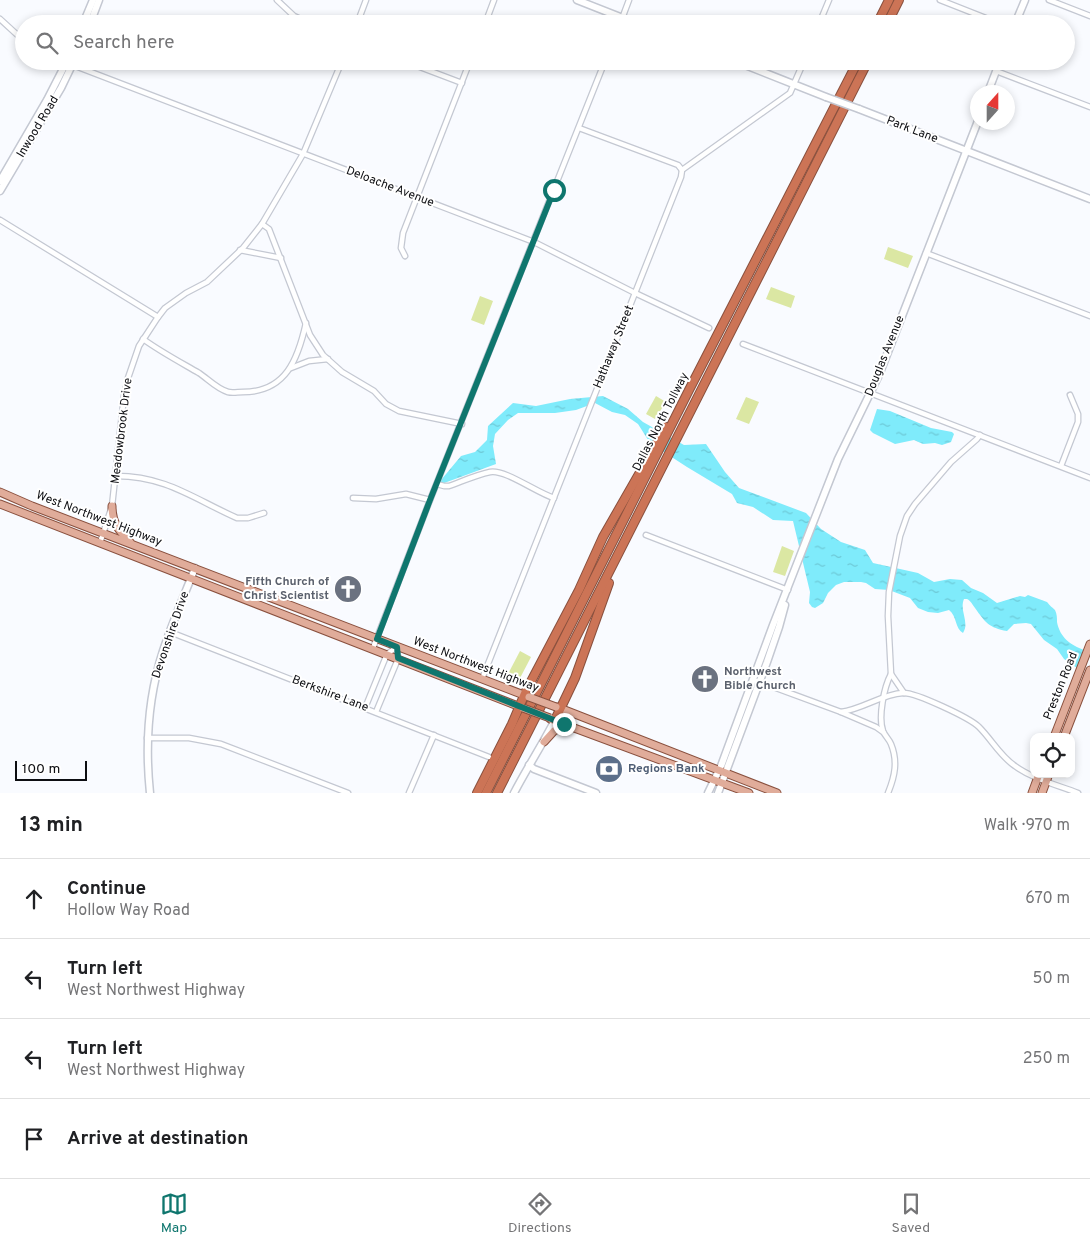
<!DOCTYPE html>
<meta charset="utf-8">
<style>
:root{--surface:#fff;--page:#f6f6f6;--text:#202124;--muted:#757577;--line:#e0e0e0;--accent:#0f766e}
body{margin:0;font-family:Overpass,sans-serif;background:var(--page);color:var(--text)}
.controls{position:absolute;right:15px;bottom:15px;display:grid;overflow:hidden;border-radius:10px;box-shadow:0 2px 8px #0003}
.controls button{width:45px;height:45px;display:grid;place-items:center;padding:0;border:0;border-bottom:1px solid var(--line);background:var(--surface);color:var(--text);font:25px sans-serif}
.compass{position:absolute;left:970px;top:85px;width:45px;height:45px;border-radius:50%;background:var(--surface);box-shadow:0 2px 8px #0003;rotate:21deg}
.scale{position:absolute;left:15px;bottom:12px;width:72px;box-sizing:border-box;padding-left:5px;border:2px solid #0d0e12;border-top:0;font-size:14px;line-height:18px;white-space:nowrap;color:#0d0e12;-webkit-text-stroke:4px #fff;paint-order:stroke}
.stop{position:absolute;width:15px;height:15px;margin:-11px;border:4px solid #0f766e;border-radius:50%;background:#fff}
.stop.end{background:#0f766e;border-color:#fff;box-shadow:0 1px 5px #0008}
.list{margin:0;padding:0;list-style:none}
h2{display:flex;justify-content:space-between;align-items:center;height:65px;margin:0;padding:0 20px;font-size:21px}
h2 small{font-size:16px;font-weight:400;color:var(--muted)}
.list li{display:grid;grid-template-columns:32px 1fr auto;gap:15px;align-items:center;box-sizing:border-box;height:80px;padding:0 20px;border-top:1px solid var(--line)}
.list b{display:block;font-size:19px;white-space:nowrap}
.list p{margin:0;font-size:16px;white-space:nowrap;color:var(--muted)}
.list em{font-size:16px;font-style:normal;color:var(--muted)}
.icon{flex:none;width:28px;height:28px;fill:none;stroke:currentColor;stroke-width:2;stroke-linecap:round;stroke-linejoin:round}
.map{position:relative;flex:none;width:1090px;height:793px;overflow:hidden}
.search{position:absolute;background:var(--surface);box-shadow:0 2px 8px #0003;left:15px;right:15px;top:15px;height:55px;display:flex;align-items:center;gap:12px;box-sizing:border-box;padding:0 18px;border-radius:28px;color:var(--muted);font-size:19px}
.sheet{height:385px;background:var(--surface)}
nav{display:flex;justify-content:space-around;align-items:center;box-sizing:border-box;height:70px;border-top:1px solid var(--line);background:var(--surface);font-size:14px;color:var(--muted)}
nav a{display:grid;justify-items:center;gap:2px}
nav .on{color:var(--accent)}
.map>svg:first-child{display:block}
</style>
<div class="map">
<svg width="1090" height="793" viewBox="0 0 1090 793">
<defs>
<pattern id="water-ripples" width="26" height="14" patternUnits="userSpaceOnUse" patternTransform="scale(1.25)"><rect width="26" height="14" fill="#7febfb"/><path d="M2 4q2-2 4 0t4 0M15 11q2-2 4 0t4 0" fill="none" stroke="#6dc8d6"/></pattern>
</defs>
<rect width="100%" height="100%" fill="#f9fbff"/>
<g fill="#dbe7a3">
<path d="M888 247 913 256 908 268 884 259Z"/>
<path d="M771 287 795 296 791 308 766 299Z"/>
<path d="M480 296 493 301 484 325 471 320Z"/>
<path d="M656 396 666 402 655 419 646 414Z"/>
<path d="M746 397 759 402 749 424 736 419Z"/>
<path d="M782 546 794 551 785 576 773 572Z"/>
<path d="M520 651 531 657 519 680 508 674Z"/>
</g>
<g fill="url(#water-ripples)">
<path d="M603 396 628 409 643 422 684 445 706 444 725 472 739 488 806 513 821 529 841 542 865 550 873 563 918 573 934 582 950 579 962 580 971 588 983 593 997 603 1020 596 1025 597 1028 595 1047 602C1050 606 1052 607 1055 610 1057 614 1057 618 1057 622 1060 638 1071 645 1084 650L1077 668 1064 659 1057 649 1044 640 1031 624 1026 623 1014 624 1007 631C989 628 985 622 975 608 972 604 971 601 967 599H964C959 611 970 622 963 633 955 629 957 616 949 610L938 613 928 612 918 608 910 598 889 590 875 589 866 583 861 582H844L836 585 828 593 823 603 815 608 812 607 809 603 810 592 793 521 773 520 753 507 737 503 732 494 687 467 650 443 638 424 625 415 612 412 595 403 576 410 555 413H518L508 420 495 434 493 446 496 464 436 486 461 456 475 452 487 440 488 426 513 403 536 406 570 399Z"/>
<path d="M877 409 890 411 931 428 952 432 954 434 951 442 942 445 935 443 923 444 914 440 895 444 873 433 870 430Z"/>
</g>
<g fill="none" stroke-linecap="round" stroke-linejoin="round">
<defs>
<g id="street">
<path d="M277 0 294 16 311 24"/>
<path d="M940 0 1001 24"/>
<path d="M1049 0 1090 16"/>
<path d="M0 19 24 41"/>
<path d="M357 24 366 0"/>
<path d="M485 24 494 0"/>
<path d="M620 24 629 0"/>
<path d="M819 24 829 0"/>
<path d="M404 61 462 83"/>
<path d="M70 64 534 242 635 293 709 328"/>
<path d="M996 71 1090 107"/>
<path d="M579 128 678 165 682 170"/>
<path d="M0 220 158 317"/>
<path d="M262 224 269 229 310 335 323 355 342 372 374 391 386 404 399 411 462 424"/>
<path d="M240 250 281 258"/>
<path d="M926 253 1090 316"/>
<path d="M405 256 401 248 403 233 470 61"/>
<path d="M143 339C161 352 180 362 199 373 208 379 217 389 228 392 232 393 238 392 243 392 286 392 298 359 306 323"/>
<path d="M743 344 1090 478"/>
<path d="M291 368 309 361 328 359"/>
<path d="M1061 466 1078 422V414L1070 395"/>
<path d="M116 476C166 476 194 499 237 518H248L264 513"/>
<path d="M437 484 444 486H449C463 481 476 475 490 472 505 469 537 493 554 498"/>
<path d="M353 498 376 499 406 494 430 500"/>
<path d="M646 535 788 590"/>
<path d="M100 543 112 506 124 396 128 378 139 346 158 317 165 308 186 293 207 282 243 248 262 224 303 154 342 61"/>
<path d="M170 632 489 757"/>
<path d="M373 648 430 500 605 61"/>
<path d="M482 679 681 177 682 170 790 93 804 61"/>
<path d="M757 681 841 712 876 727 883 732"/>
<path d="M904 693 891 674 888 616 889 592 900 536 907 516 915 504 951 462 977 439 980 435"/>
<path d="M365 708 387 654 397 647"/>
<path d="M376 712 398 659 397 647"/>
<path d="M841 712C863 709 882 694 903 693 915 692 970 718 979 727 992 740 1000 756 1015 766 1033 779 1057 785 1078 793"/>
<path d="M147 738H189L221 744 348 793"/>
<path d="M409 793 434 735"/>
<path d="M888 793C895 776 898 761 891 744 889 739 885 736 883 731 878 717 884 687 891 674"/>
</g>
<g id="secondary">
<path d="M577 0 638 24"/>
<path d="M83 24 93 0"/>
<path d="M90 24 99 0"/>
<path d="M1015 24 1025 0"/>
<path d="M735 61 826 97"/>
<path d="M988 92 1000 61"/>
<path d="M859 109 1090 199"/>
<path d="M0 181 47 100 67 61"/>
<path d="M0 191 61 88 74 61"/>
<path d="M529 765 534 769 596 793"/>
<path d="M150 793C145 745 148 697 163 651 172 623 184 596 195 568"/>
<path d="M514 793C527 768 542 745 555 720"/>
<path d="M708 793 721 766 773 625 838 459 879 375 978 121"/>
<path d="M718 793 767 662 779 627 785 605"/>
</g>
<g id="primary">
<path d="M0 492 32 506 529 697"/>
<path d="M0 504 523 708"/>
<path d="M112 506C112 523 119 531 130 542"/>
<path d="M557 707 777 793"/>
<path d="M550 719 749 793"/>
<path d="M1054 737 1090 644"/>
<path d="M1064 737 1090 670"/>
<path d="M544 742 554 731 567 725"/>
<path d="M1032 793 1039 774"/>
<path d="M1042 793 1049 774"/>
</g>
<g id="highway">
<path d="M877 24 889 0"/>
<path d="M887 24 899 0"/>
<path d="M555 720 575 678 609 583"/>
<path d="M477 793 512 724 526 691 579 590 603 537 666 427"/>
<path d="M486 793 689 390 858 61"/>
<path d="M497 793 868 61"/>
</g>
</defs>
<use href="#street" stroke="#c4c8d2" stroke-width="7"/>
<use href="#secondary" stroke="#c4c8d2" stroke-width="9"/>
<use href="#primary" stroke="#89503e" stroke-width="9"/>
<use href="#highway" stroke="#89503e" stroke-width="10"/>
<use href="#street" stroke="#fff" stroke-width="4.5"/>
<use href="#secondary" stroke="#fff" stroke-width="6"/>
<use href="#primary" stroke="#e0ac9a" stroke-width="7"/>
<use href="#highway" stroke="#cc7456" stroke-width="8"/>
<defs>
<path id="secondary-bridge" d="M826 97 859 109"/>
<g id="primary-bridge">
<path d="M529 697 556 707"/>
<path d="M523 708 550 718"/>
</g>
</defs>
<use href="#secondary-bridge" stroke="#c4c8d2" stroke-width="9" stroke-linecap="butt"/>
<use href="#primary-bridge" stroke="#89503e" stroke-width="9" stroke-linecap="butt"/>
<use href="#secondary-bridge" stroke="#fff" stroke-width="6"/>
<use href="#primary-bridge" stroke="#e0ac9a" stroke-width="7"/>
</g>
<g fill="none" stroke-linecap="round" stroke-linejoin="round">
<path stroke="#0f766e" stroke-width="6" d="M554 190 430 500 377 639 397 647 398 658 564 724"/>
</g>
<defs>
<symbol id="church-disc" viewBox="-11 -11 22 22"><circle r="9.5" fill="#6b7280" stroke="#fff"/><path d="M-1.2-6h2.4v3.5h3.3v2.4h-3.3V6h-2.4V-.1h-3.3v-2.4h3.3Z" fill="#fff"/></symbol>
<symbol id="bank-disc" viewBox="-11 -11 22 22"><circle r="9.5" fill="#5c6f8a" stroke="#fff"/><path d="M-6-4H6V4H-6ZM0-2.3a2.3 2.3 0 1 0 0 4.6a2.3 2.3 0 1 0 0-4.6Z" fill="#fff"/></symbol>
</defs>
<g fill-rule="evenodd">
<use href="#church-disc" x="332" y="573" width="32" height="32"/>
<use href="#church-disc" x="689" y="663" width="32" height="32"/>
<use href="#bank-disc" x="593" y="753" width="32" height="32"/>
</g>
<g text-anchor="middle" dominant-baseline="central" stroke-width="4" stroke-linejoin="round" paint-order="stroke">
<g font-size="12" fill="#0d0e12" stroke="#fff">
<text transform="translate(38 127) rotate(-59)">Inwood Road</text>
<text transform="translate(912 130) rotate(21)">Park Lane</text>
<text transform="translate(390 187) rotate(21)">Deloache Avenue</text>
<text transform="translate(614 347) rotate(-68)">Hathaway Street</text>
<text transform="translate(885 356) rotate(-68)">Douglas Avenue</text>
<text transform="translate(661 422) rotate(-63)">Dallas North Tollway</text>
<text transform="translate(122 431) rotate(-83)">Meadowbrook Drive</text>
<text transform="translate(99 519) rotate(21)">West Northwest Highway</text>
<text transform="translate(171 635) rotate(-71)">Devonshire Drive</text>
<text transform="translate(476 665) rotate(21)">West Northwest Highway</text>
<text transform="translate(1061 686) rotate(-68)">Preston Road</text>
<text transform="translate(330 694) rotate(21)">Berkshire Lane</text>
</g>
<g font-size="12" font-weight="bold" fill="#5b616d" stroke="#fff" text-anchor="end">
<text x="329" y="582">Fifth Church of<tspan x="329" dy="14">Christ Scientist</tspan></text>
<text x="724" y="672" text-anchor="start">Northwest<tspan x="724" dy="14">Bible Church</tspan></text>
</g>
<g font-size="12" font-weight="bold" fill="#4e5e75" stroke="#fff" text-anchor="start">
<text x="628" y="769">Regions Bank</text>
</g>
</g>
</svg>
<div class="controls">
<button><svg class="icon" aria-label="locate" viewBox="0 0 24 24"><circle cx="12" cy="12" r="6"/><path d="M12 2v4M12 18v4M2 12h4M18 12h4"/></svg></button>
</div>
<svg class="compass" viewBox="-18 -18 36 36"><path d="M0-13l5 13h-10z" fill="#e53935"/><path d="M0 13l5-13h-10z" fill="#757577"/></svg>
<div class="scale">100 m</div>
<div class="stop" style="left:554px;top:190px"></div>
<div class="stop end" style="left:564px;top:724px"></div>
<div class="search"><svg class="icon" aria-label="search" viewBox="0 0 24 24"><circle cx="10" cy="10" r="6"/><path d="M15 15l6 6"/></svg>Search here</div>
</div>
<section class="sheet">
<h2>13 min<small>Walk · 970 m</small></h2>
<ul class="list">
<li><svg class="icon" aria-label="ahead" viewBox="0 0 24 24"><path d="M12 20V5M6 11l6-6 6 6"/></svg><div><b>Continue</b><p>Hollow Way Road</p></div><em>670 m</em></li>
<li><svg class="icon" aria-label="left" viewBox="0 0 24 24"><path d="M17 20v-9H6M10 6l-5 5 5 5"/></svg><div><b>Turn left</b><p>West Northwest Highway</p></div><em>50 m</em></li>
<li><svg class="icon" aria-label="left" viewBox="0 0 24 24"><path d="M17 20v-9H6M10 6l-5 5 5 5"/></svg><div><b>Turn left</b><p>West Northwest Highway</p></div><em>250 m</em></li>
<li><svg class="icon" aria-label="arrive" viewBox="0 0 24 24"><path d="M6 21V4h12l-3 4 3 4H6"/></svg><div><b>Arrive at destination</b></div></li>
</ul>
</section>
<nav>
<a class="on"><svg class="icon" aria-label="map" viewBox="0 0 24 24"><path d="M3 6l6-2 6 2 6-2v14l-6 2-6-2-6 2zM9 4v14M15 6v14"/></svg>Map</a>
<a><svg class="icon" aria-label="directions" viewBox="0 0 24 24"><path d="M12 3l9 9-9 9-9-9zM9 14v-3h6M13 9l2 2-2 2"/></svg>Directions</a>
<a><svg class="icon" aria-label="saved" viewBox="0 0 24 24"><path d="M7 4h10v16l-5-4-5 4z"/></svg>Saved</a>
</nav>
